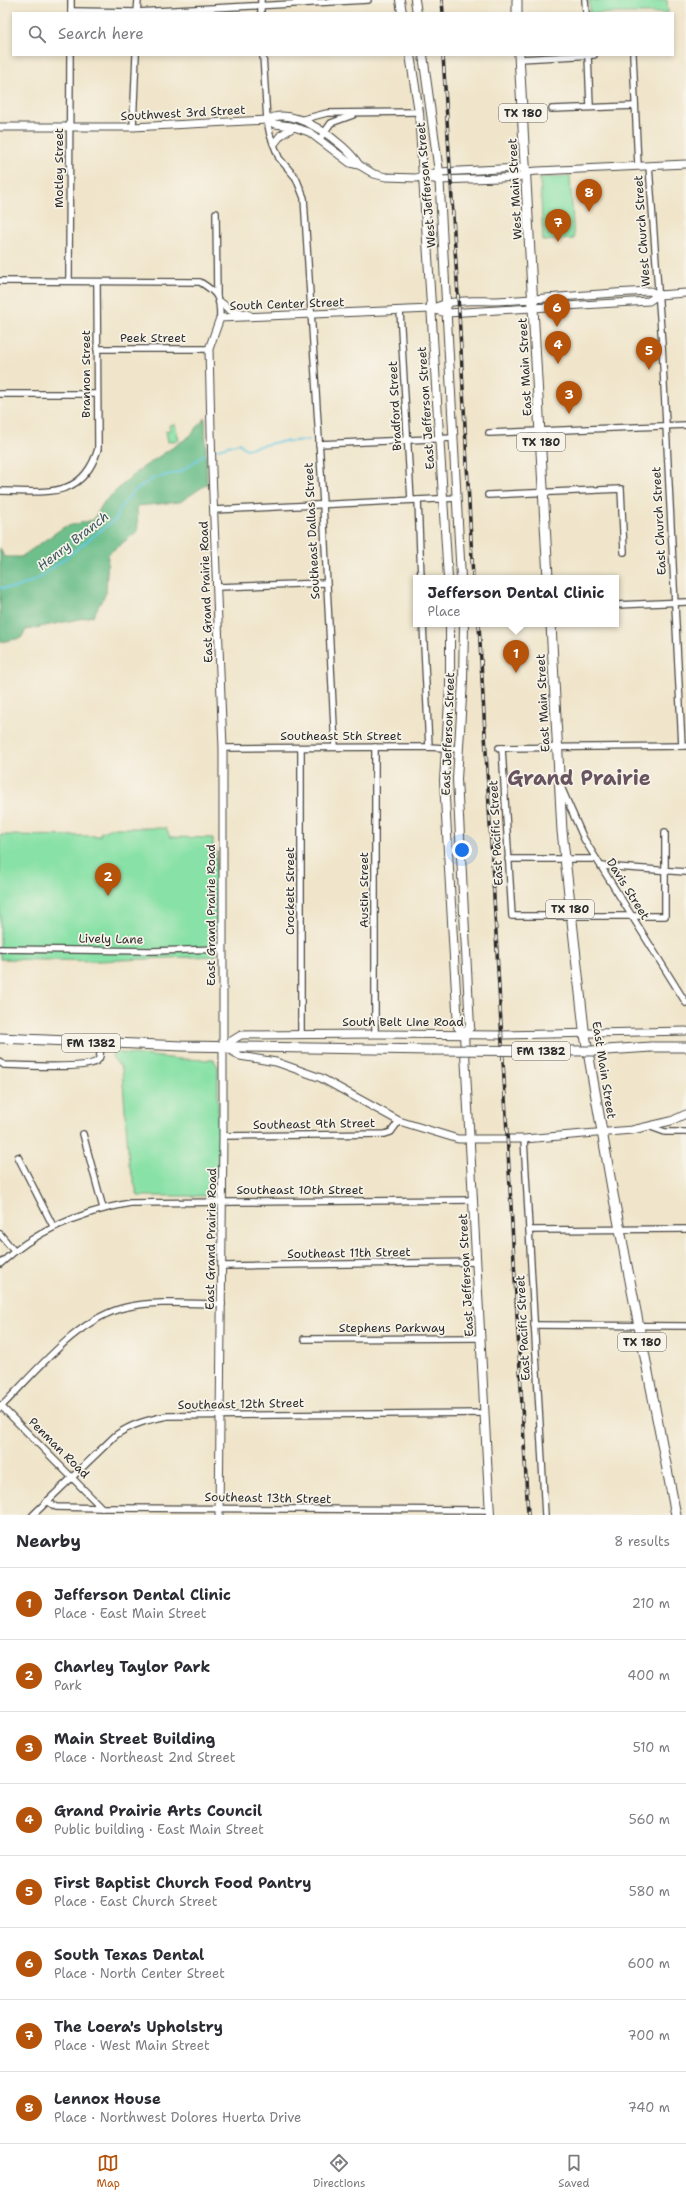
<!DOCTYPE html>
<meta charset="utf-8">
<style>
:root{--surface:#fff;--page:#f2f2f3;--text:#2b2b33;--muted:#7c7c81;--line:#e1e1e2;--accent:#b45309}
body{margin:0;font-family:"Shantell Sans",sans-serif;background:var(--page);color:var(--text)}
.you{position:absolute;left:462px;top:850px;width:14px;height:14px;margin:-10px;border:3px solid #fff;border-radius:50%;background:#1a73e8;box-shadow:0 0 0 6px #1a73e833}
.badge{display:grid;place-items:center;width:26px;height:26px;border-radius:50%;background:var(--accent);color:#fff;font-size:13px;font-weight:700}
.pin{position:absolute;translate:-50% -33px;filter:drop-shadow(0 1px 2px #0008)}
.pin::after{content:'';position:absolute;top:21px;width:14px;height:12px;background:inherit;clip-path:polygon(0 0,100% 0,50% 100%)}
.popup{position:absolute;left:413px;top:575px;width:206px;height:52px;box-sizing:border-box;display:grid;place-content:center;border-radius:0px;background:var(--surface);filter:drop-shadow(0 1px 3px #0005);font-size:13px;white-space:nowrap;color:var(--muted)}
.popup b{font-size:15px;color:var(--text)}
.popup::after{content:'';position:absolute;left:50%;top:100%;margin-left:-8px;border:8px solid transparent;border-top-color:var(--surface)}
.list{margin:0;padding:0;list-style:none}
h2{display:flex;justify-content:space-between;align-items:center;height:52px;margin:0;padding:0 16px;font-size:17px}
h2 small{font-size:13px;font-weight:400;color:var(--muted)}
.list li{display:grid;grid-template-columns:26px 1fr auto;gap:12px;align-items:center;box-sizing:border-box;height:72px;padding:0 16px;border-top:1px solid var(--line)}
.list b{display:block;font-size:15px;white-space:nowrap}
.list p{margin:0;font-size:13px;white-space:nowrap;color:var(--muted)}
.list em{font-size:13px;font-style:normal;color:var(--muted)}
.icon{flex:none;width:22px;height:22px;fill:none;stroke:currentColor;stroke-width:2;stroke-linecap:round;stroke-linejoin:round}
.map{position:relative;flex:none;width:686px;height:1515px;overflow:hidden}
.search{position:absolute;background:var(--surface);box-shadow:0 2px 6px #0003;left:12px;right:12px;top:12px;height:44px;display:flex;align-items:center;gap:10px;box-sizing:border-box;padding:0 14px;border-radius:0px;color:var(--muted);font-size:15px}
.sheet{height:628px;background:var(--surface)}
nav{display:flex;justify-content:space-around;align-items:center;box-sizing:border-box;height:56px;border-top:1px solid var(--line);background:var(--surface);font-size:11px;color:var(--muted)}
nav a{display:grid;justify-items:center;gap:2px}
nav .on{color:var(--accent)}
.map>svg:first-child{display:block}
</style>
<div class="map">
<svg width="686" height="1515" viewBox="0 0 686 1515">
<rect width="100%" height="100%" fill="#f7f3e8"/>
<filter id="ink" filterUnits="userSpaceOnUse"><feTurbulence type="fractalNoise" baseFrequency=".025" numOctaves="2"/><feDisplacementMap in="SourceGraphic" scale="8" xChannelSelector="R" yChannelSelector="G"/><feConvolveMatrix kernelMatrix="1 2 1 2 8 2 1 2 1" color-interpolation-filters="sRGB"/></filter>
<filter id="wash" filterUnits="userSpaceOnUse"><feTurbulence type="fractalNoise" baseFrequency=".012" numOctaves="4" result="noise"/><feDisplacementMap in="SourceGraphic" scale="16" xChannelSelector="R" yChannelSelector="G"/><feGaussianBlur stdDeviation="0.9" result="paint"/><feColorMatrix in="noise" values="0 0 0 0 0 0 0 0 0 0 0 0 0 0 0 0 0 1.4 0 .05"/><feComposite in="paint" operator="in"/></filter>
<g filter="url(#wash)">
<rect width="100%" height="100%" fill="#f0e5ca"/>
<g fill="#88e1a6" stroke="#5a8668">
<path d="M589 0H667L668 13H590Z"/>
<path d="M570 176 574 239 543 241 540 178Z"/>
<path d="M175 424 179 440 168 442 166 431 170 430 169 425Z"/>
<path d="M111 828H166L170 837 213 838V850H216V956L98 961 0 959V835L100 836V833Z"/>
<path d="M113 1052 179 1059 214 1060 218 1067V1196H138L129 1164 122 1069 112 1057Z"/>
</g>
<path fill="#6ebf8b" stroke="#4c755b" d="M205 418 207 484 180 502 137 506 138 531 108 554 106 593 93 616 26 630 21 638 0 642V548L4 557H21L64 527 93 520 104 502 136 472 190 436Z"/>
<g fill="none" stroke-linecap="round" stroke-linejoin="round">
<g stroke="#63c7e0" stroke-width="2">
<path d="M218 449 239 443 246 449 278 442 309 440"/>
<path d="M0 588H15L38 579 117 518 118 511 133 492 152 479 182 471 205 454"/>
</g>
</g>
</g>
<g filter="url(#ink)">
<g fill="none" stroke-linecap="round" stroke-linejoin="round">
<defs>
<g id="minor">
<path d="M261 0V13"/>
<path d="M585 0 586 13"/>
<path d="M71 11 137 12 368 0"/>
<path d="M71 13V0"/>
<path d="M137 13 138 0"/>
<path d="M263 55 267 120 270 135 279 158 296 178 304 198 323 504 335 747"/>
<path d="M588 55 590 106"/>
<path d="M633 55 638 166"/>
<path d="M520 59 594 55"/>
<path d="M552 109 635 106"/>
<path d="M300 120 327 113 419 112"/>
<path d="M133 127 136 55"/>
<path d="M319 140 331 123 353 115"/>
<path d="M649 166 662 344 682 746"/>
<path d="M216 213 217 295"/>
<path d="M0 281 200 282C218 293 220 297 220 318"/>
<path d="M69 281 70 55"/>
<path d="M400 311 411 500"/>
<path d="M97 349H209"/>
<path d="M0 394H97"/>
<path d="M489 433 686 425"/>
<path d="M319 444 454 438"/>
<path d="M0 491C44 491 82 501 98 449L97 282"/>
<path d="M488 495 621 489 624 552"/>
<path d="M418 500 421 578"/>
<path d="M214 510 457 498"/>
<path d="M218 587 326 583"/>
<path d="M616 605 686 602"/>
<path d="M423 624 429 747"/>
<path d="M375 747V1034"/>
<path d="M223 748 429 747 459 749"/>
<path d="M499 748 686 746"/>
<path d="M502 748 512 916H665V832"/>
<path d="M562 789 584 839 686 1003"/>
<path d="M508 859H596"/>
<path d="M601 866 686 872"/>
<path d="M0 949 152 951 222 949"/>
<path d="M301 1034V748"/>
<path d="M0 1062 4 1065C21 1065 86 1070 97 1061 102 1057 100 1049 99 1043"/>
<path d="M651 1127 665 1132H686"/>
<path d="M83 1134 103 1208"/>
<path d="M223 1136 385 1134 391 1132 399 1121"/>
<path d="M524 1139 545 1515"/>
<path d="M18 1157 53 1226"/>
<path d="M529 1230 686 1229"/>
<path d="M0 1234 14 1251"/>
<path d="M0 1264C36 1230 81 1212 130 1203L473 1200"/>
<path d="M222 1266 477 1262"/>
<path d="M534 1325 686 1326"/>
<path d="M304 1339 481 1338"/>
<path d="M0 1405 102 1508"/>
<path d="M0 1408C35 1373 78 1317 127 1307 158 1300 191 1304 222 1304"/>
<path d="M47 1501 56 1507 102 1508 490 1510"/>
<path d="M33 1515 116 1435C132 1424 147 1420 167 1416L485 1413"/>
</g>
<g id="tertiary">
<path d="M267 120 275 124 291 126 309 132 350 163 359 165 374 174 386 177 416 178 439 172 519 168 526 172 538 171 686 164"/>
<path d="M0 127H133L267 120C294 104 345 143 359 165"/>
<path d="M274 144 281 135 294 127"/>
<path d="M424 177 439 180 500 178 519 177 526 172"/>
<path d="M220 302 230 310 249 315"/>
<path d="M431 309C455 298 472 301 497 301 548 299 599 293 650 291L658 295"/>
<path d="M223 1046 241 1035 375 1034 502 1035 686 1031"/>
<path d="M225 1047 240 1056 276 1062 321 1078 399 1121 458 1139H524L632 1130 671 1121 686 1114"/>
<path d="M219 1515 223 1136V748L212 470 209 349 220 318 431 309 447 313 649 301 658 295 686 293"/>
</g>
<g id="secondary">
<path d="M400 0 402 13"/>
<path d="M415 0 417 13"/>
<path d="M410 55 419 112 448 578"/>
<path d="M423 55 439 172 461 578"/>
<path d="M450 624V686L444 781 458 1027 464 1034 490 1515"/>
<path d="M464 624 463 681 457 779 470 1027 464 1034"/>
</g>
<g id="primary">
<path d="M517 0V13"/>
<path d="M519 55 548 578"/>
<path d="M551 624 562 831 584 1029 613 1194 676 1515"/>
<path d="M0 1038 182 1046 432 1050"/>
<path d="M651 1047H686"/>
</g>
</defs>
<use href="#minor" stroke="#494743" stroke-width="8"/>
<use href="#tertiary" stroke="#494743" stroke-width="9"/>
<use href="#secondary" stroke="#494743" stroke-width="10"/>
<use href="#primary" stroke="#494743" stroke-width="11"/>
<use href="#minor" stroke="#fff" stroke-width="5.5"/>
<use href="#tertiary" stroke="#fff" stroke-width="7"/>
<use href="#secondary" stroke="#fff" stroke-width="8"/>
<use href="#primary" stroke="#fff" stroke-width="9"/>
<defs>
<g id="rail">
<path d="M442 0 443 13"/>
<path d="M443 55 459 312 473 578"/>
<path d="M479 624 528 1515"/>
</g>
</defs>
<use href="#rail" stroke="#2b2b2b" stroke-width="3.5"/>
<use href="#rail" stroke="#f7f3e8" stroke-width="2" stroke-dasharray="6" stroke-linecap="butt"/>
<defs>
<path id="primary-bridge" d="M432 1050 592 1051 651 1047"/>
</defs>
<use href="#primary-bridge" stroke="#494743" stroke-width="11" stroke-linecap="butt"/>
<use href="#primary-bridge" stroke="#fff" stroke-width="9"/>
</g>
</g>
<g text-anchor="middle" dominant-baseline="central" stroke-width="3.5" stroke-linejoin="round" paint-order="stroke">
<g fill="#f7f3e8" stroke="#686764" stroke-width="1">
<rect x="499" y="104" width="48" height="18" rx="3"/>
<rect x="517" y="433" width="48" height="18" rx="3"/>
<rect x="546" y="900" width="48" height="18" rx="3"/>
<rect x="62" y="1034" width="58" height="18" rx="3"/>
<rect x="512" y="1042" width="58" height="18" rx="3"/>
<rect x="618" y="1333" width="48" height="18" rx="3"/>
</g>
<g font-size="11" font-weight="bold" fill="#2b2b2b">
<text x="523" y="113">TX 180</text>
<text x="541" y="442">TX 180</text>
<text x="570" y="909">TX 180</text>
<text x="91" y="1043">FM 1382</text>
<text x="541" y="1051">FM 1382</text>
<text x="642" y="1342">TX 180</text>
</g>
<g font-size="12" fill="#2b2b2b" stroke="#f7f3e8">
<text transform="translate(183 113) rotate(-3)">Southwest 3rd Street</text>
<text transform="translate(59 168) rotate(-90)">Motley Street</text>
<text transform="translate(426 185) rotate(-95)">West Jefferson Street</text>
<text transform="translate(515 189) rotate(-93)">West Main Street</text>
<text transform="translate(642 231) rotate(-94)">West Church Street</text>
<text transform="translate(287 304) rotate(-2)">South Center Street</text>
<text x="153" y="338">Peek Street</text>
<text transform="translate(525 367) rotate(-93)">East Main Street</text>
<text transform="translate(86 374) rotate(-90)">Brannon Street</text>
<text transform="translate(395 406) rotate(-93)">Bradford Street</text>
<text transform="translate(426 408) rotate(-94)">East Jefferson Street</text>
<text transform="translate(659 521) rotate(-93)">East Church Street</text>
<text transform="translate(312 531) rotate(-93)">Southeast Dallas Street</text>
<text transform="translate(206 592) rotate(-92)">East Grand Prairie Road</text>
<text transform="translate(543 703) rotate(-93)">East Main Street</text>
<text transform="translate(448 734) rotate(-88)">East Jefferson Street</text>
<text x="341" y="736">Southeast 5th Street</text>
<text transform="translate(496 833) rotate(-93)">East Pacific Street</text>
<text transform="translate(628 889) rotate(58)">Davis Street</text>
<text transform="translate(364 890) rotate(-90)">Austin Street</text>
<text transform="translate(290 891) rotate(-90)">Crockett Street</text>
<text transform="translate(211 915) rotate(-90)">East Grand Prairie Road</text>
<text transform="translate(111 939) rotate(1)">Lively Lane</text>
<text x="403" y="1022">South Belt Line Road</text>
<text transform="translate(604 1070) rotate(81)">East Main Street</text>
<text transform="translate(314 1124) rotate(-1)">Southeast 9th Street</text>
<text x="300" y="1190">Southeast 10th Street</text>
<text transform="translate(211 1239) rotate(-89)">East Grand Prairie Road</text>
<text transform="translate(349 1253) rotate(-1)">Southeast 11th Street</text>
<text transform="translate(466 1275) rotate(-93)">East Jefferson Street</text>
<text x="392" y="1328">Stephens Parkway</text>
<text transform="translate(523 1328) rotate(-93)">East Pacific Street</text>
<text transform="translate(241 1404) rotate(-1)">Southeast 12th Street</text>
<text transform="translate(59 1448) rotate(45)">Penman Road</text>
<text transform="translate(268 1498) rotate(1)">Southeast 13th Street</text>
</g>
<g font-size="13" font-style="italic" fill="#3c5a61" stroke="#f7f3e8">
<text transform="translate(73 541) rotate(-38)">Henry Branch</text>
</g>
<g font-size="20" font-weight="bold" fill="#685460" stroke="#f7f3e8">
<text x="579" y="778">Grand Prairie</text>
</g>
</g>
</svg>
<div class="you"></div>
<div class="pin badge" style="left:516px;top:673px">1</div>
<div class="popup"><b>Jefferson Dental Clinic</b>Place</div>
<div class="pin badge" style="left:108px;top:896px">2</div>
<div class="pin badge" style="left:569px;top:414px">3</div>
<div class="pin badge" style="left:558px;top:364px">4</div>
<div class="pin badge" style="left:649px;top:370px">5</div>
<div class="pin badge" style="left:557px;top:327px">6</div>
<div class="pin badge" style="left:558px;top:242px">7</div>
<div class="pin badge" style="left:589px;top:212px">8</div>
<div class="search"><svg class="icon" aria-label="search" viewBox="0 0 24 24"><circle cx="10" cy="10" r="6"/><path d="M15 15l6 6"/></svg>Search here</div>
</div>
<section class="sheet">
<h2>Nearby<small>8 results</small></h2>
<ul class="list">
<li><span class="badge">1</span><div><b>Jefferson Dental Clinic</b><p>Place · East Main Street</p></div><em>210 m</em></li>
<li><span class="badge">2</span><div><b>Charley Taylor Park</b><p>Park</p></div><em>400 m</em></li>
<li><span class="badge">3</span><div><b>Main Street Building</b><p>Place · Northeast 2nd Street</p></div><em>510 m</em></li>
<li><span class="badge">4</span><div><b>Grand Prairie Arts Council</b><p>Public building · East Main Street</p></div><em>560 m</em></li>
<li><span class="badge">5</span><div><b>First Baptist Church Food Pantry</b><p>Place · East Church Street</p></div><em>580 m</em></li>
<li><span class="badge">6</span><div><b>South Texas Dental</b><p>Place · North Center Street</p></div><em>600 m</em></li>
<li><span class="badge">7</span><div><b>The Loera's Upholstry</b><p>Place · West Main Street</p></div><em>700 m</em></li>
<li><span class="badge">8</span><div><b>Lennox House</b><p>Place · Northwest Dolores Huerta Drive</p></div><em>740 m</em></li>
</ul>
</section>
<nav>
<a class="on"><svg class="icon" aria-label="map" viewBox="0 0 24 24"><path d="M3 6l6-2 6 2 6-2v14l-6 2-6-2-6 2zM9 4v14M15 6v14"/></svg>Map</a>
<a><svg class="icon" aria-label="directions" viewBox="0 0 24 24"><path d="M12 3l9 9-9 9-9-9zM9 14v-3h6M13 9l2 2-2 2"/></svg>Directions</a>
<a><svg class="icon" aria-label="saved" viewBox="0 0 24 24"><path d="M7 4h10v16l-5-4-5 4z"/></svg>Saved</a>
</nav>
